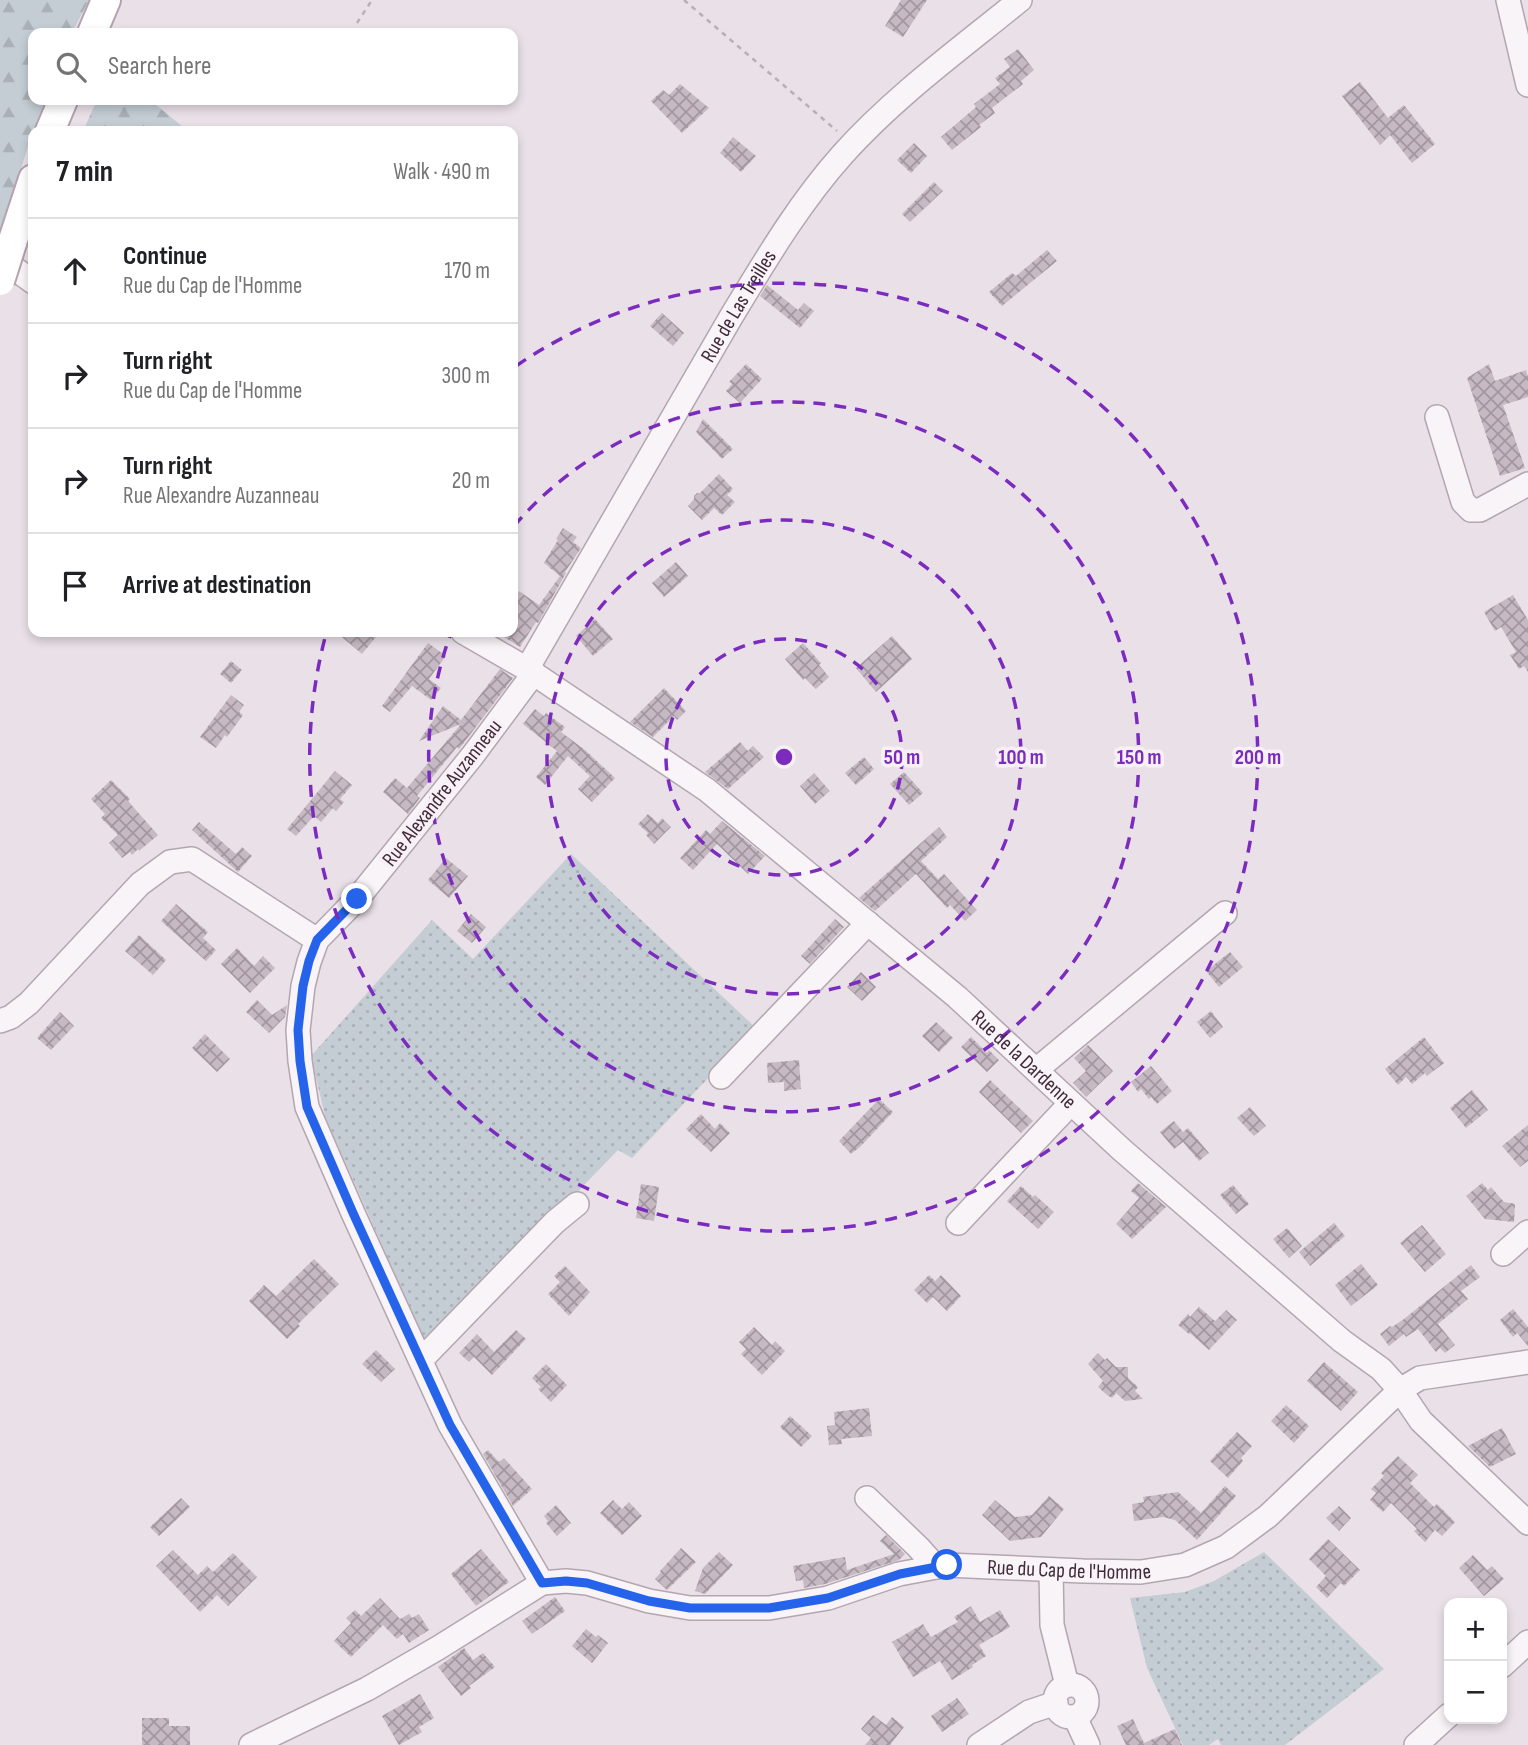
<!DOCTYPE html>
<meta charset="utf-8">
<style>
:root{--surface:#fff;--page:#f2f2f2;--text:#202124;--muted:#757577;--line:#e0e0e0}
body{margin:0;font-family:"Sofia Sans Condensed",sans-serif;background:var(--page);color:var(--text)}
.controls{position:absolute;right:21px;bottom:21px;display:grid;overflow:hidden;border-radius:14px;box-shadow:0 4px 10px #0003}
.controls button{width:63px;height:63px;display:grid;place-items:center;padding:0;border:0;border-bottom:2px solid var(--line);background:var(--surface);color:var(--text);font:35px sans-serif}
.stop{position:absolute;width:21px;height:21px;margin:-16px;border:5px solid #2563eb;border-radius:50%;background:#fff}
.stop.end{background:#2563eb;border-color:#fff;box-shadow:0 2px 7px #0008}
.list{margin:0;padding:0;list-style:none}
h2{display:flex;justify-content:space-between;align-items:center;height:91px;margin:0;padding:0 28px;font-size:30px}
h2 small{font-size:23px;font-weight:400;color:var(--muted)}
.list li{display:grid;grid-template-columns:46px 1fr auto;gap:21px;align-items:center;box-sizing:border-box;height:105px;padding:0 28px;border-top:2px solid var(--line)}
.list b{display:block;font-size:26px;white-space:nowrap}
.list p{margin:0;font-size:23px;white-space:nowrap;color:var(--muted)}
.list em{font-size:23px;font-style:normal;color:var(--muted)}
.icon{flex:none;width:38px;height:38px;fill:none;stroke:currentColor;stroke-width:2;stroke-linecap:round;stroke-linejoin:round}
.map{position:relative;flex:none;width:1528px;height:1745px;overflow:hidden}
.search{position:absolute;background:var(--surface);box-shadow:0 4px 10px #0003;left:28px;top:28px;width:490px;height:77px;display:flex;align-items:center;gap:18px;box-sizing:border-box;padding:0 24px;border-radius:14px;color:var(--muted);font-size:26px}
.panel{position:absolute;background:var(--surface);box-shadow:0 4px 10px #0003;left:28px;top:126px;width:490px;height:511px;border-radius:14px}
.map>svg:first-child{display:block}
</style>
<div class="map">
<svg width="1528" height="1745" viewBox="0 0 1528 1745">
<defs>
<pattern id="grass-dots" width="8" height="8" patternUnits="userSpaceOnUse" patternTransform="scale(1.75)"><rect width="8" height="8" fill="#c3cdd3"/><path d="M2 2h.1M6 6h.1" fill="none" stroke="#a9b0b6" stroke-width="1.8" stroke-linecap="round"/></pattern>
<pattern id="forest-firs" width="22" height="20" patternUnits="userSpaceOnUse" patternTransform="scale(1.75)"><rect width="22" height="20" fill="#c3cdd3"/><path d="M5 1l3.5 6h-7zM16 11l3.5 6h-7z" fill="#a9b0b6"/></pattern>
<pattern id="building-cross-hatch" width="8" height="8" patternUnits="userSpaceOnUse" patternTransform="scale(1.75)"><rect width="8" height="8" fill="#c6b9c3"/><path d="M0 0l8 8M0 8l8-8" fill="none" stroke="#a297a0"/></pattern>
</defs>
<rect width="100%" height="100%" fill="#eae1e8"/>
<g fill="url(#grass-dots)">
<path d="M571 854 756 1028 632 1158 618 1150 427 1347 325 1116 311 1056 432 920 473 959Z"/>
<path d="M1264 1552 1384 1669 1285 1745H1221L1218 1739 1209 1745H1183L1147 1668 1130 1598 1185 1592 1214 1581Z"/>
</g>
<g fill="url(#forest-firs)">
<path d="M0 0H89L72 33H33V100H46L33 131 0 234Z"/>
<path d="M97 100H150L188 131H83Z"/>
</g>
<g fill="url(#building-cross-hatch)">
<path d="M901 0H927L903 37 885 26Z"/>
<path d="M1018 49 1034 70 1021 81 1023 84 992 108 995 113 979 125 981 127 952 150 941 137 976 107 974 104 1000 84 995 78 1010 67 1004 59Z"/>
<path d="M1360 82 1388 118 1404 105 1435 144 1412 163 1390 135 1380 145 1342 96Z"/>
<path d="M680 84 709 108 682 133 651 101 663 90 669 95Z"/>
<path d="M733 137 756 156 741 172 720 153Z"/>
<path d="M914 143 927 156 911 173 897 160Z"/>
<path d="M934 182 943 191 910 222 902 214Z"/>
<path d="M1047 250 1057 261 1002 306 989 292 1012 273 1016 276Z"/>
<path d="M767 285 798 310 804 303 814 311 800 328 760 296Z"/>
<path d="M662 313 684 333 673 346 650 326Z"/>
<path d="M746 364 762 379 740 403 726 391 732 384 729 382Z"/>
<path d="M1489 364 1495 381 1526 370 1528 377V397L1503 405 1525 468 1500 476 1467 378Z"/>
<path d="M703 419 733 449 722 459 696 432Z"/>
<path d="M719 474 733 489 727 495 735 502 722 515 714 508 702 520 688 506 694 499V496L697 493H700Z"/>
<path d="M563 528 577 537 573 542 581 548 565 572 566 573 538 623 536 622 520 647 496 632H513V601L519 591 539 605 560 576 544 563 558 540 556 539Z"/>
<path d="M676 562 688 576 664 597 652 583Z"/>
<path d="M1513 595 1528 620V672L1524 666 1519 669 1510 655 1516 652 1501 627 1495 631 1484 612Z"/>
<path d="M595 619 613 639 593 656 576 636Z"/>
<path d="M336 632H380L362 654Z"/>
<path d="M892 636 912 659 876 692 856 668Z"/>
<path d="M428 643 446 656 429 679 441 688 431 700 412 686 390 712 382 706Z"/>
<path d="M803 643 821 663 819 665 829 677 816 689 805 678 803 680 785 659Z"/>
<path d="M231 661 242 670 231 683 220 674Z"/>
<path d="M500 669 513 678 466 740 459 749 457 747 417 796 420 798 408 814 383 792 395 778 407 788 461 724 419 741 443 706 461 720Z"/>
<path d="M664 688 686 711 677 720 674 716 653 737 630 722Z"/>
<path d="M231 695 244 705 239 712 243 715 227 737 225 735 216 748 200 737Z"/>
<path d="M535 709 544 716 546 713 565 727 561 732 585 750 615 778 592 802 578 789 590 776 568 756 545 785 536 777 557 751 523 724Z"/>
<path d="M740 742 748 751 753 746 764 757 728 789 705 772Z"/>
<path d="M864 757 874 769 856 785 845 773Z"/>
<path d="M335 771 352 785 340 799 344 802 336 811 333 808 321 822 314 816 296 836 287 829Z"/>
<path d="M904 772 923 793 909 805 890 784Z"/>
<path d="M814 773 830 791 815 804 800 786Z"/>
<path d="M111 780 130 799 128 801 158 835 139 851 138 849 132 855 130 852 122 858 109 843 118 835 101 818 105 814 91 799Z"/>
<path d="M648 814 658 823 662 818 671 827 654 844 646 835 648 833 638 824Z"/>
<path d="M722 821 765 856 748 874 717 844 693 870 680 858 706 830 710 834Z"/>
<path d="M199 822 236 854 242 847 252 856 238 872 192 830Z"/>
<path d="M939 827 947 837 921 861 938 879 944 874 977 910 965 921 950 905 947 908 916 874 875 911 859 898Z"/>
<path d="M446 858 468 876 449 898 428 880Z"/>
<path d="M176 904 208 932 203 938 216 950 206 961 161 921Z"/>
<path d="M471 914 486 927 472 943 457 931Z"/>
<path d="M835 919 844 927 810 964 801 956Z"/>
<path d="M139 935 166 960 153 975 125 951Z"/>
<path d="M237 948 254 966 263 956 275 968 250 993 221 964Z"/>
<path d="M1230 952 1243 967 1219 987 1206 971Z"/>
<path d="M861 972 876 987 862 1001 847 987Z"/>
<path d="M257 1000 272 1015 287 1005 285 1017 269 1033 246 1012Z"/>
<path d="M1211 1011 1223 1027 1210 1038 1197 1022Z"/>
<path d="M60 1012 74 1026 51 1050 37 1038Z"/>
<path d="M936 1022 953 1038 939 1052 922 1036Z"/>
<path d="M205 1034 230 1059 217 1072 192 1048Z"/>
<path d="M971 1037 987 1053 989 1050 999 1060 987 1072 961 1047Z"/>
<path d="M1424 1037 1444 1063 1427 1076 1425 1073 1412 1084 1406 1077 1398 1085 1385 1069Z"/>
<path d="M1088 1045 1113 1071 1086 1097 1073 1083 1086 1071 1074 1058Z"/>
<path d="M799 1060 801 1089 784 1091V1082L768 1083 767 1063Z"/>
<path d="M1151 1066 1172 1091 1157 1104 1151 1097 1149 1099 1141 1089 1138 1092 1131 1082Z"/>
<path d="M990 1080 1033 1121 1021 1133 979 1092Z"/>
<path d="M1472 1090 1488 1110 1466 1128 1450 1108Z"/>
<path d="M879 1099 893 1112 860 1147 851 1154 839 1141Z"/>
<path d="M1250 1107 1266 1126 1254 1136 1237 1118Z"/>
<path d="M701 1114 715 1129 720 1123 730 1133 711 1152 686 1129Z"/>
<path d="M1174 1121 1183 1132 1188 1128 1209 1153 1199 1161 1183 1142 1174 1149 1160 1132Z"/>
<path d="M1528 1125V1161L1520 1167 1502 1146Z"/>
<path d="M1138 1183 1166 1207 1132 1239 1116 1224 1139 1198 1131 1191Z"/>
<path d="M1482 1183 1488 1190 1491 1187 1504 1202 1515 1204 1514 1222 1485 1219 1466 1196Z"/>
<path d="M641 1184 659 1187 654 1221 636 1218Z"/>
<path d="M1233 1185 1249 1204 1236 1214 1220 1195Z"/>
<path d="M1021 1186 1033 1197 1035 1195 1054 1212 1038 1229 1007 1201Z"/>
<path d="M1334 1223 1345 1236 1310 1266 1299 1252Z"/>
<path d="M1422 1225 1446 1254 1425 1272 1400 1243Z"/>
<path d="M1287 1228 1302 1246 1289 1258 1273 1239Z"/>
<path d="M314 1259 339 1284 298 1324 300 1326 287 1339 249 1301 264 1285 276 1296Z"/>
<path d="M1361 1264 1378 1285 1351 1306 1335 1285Z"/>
<path d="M1471 1265 1480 1277 1461 1291 1468 1299 1438 1324 1455 1345 1445 1353 1440 1348 1436 1352 1418 1329 1406 1337 1404 1334 1389 1346 1380 1334 1390 1326 1392 1327 1404 1319Z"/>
<path d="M565 1266 590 1292 569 1316 548 1294 560 1282 554 1276Z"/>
<path d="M929 1275 935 1281 941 1275 961 1296 947 1311 933 1297 927 1303 914 1290Z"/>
<path d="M1199 1307 1215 1321 1226 1310 1237 1320 1209 1350 1190 1333 1189 1334 1178 1325 1188 1314 1190 1317Z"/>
<path d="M1513 1309 1528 1327V1346L1517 1333 1513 1337 1500 1320Z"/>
<path d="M754 1327 772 1345 775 1341 785 1351 762 1375 741 1354 746 1349 739 1342Z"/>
<path d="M516 1330 526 1339 492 1375 474 1357 469 1362 459 1353 477 1334 494 1352Z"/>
<path d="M376 1350 395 1369 381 1382 362 1364Z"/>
<path d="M1098 1353 1105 1360 1107 1358 1116 1367H1128V1378L1138 1387 1135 1391 1143 1399 1125 1401 1116 1393 1112 1398 1107 1395 1098 1387 1103 1381 1088 1364Z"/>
<path d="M1324 1362 1358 1392 1341 1411 1307 1381Z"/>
<path d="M546 1364 567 1385 551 1402 538 1389 541 1387 532 1378Z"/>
<path d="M1286 1405 1309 1426 1294 1443 1271 1421Z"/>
<path d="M869 1408 872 1436 841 1439 842 1444 829 1445 827 1426 835 1425 834 1412Z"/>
<path d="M790 1416 812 1436 801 1447 780 1427Z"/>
<path d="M1502 1428 1516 1454 1490 1467 1468 1446Z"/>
<path d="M1237 1432 1252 1446 1241 1458 1243 1461 1228 1478 1210 1461Z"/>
<path d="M488 1450 499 1462 504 1458 532 1489 513 1506 483 1454Z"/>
<path d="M1398 1456 1418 1475 1410 1483 1434 1507 1437 1504 1455 1522 1442 1536 1435 1530 1425 1542 1414 1531 1417 1529 1391 1503 1383 1512 1370 1500 1376 1493 1371 1489 1384 1476 1381 1473Z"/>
<path d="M1225 1486 1236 1496 1197 1540 1175 1520 1163 1517 1134 1521 1132 1504 1144 1502 1143 1497 1178 1492 1201 1513Z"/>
<path d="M1049 1496 1064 1509 1041 1537 1010 1541 982 1515 995 1500 1015 1517 1032 1515Z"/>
<path d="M181 1498 190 1507 159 1536 150 1527Z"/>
<path d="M613 1500 622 1509 629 1502 642 1516 622 1535 600 1513Z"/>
<path d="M556 1505 571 1523 557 1536 546 1523 548 1521 544 1516Z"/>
<path d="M1339 1506 1351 1518 1339 1531 1326 1518Z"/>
<path d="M886 1535 905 1554 899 1560 825 1584 804 1588 803 1580 796 1581 793 1566 845 1557 847 1570 894 1554 880 1541Z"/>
<path d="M1328 1539 1360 1570 1344 1586 1341 1583 1327 1598 1316 1587 1326 1576 1309 1559Z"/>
<path d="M681 1548 696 1562 667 1590 655 1579 661 1572 660 1571Z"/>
<path d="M481 1549 509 1582 476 1606 451 1574Z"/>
<path d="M173 1550 198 1575 207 1566 213 1572 233 1553 257 1577 228 1606 217 1595 200 1612 156 1566Z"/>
<path d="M719 1552 733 1565 705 1594 695 1591 703 1568Z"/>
<path d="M1473 1555 1487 1570 1492 1566 1504 1579 1484 1596 1459 1568Z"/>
<path d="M555 1597 565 1611 532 1634 522 1621Z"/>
<path d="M380 1598 400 1619 409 1614 412 1618 419 1614 429 1630 409 1643 403 1634 397 1639 383 1625 351 1657 334 1641 351 1623 346 1618 355 1610 361 1616Z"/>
<path d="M971 1606 980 1622 1000 1610 1010 1627 979 1645 986 1656 972 1665 973 1667 952 1680 940 1661 913 1677 892 1642 923 1624 931 1637 958 1622 954 1617Z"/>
<path d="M586 1629 596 1637 598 1635 608 1643 592 1663 572 1646Z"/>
<path d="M464 1648 473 1660 483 1653 495 1667 469 1686 471 1688 461 1696 438 1667Z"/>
<path d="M420 1694 434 1718 419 1727 422 1732 399 1745 382 1716Z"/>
<path d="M957 1698 969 1714 942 1732 931 1716Z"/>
<path d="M873 1715 886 1725 892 1717 904 1727 890 1745H865L871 1738 861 1729Z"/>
<path d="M142 1718H169V1726H190V1745H142Z"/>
<path d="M1133 1719 1144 1743 1175 1729 1182 1745H1126L1117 1726Z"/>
</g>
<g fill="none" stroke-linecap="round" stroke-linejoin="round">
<defs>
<g id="minor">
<path d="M1508 0 1528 85"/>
<path d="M0 258 33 282"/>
<path d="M1437 417 1463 502 1471 510H1480L1528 484"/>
<path id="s1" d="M463 632 527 669 707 790 957 997 1122 1150 1342 1341 1381 1369 1400 1390 1420 1378 1528 1362"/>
<path id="s2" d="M527 669 731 317C765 261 799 203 843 154 895 96 960 49 1020 0"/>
<path id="s3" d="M534 673 473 755 357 899 317 940 309 962 303 986 298 1030 300 1061 307 1107 353 1213 450 1425 542 1583 566 1581 587 1583 649 1601 690 1608H769L828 1598 899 1574 947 1565 1083 1571 1141 1572 1185 1565 1226 1547 1268 1516 1400 1390 1421 1421 1528 1523"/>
<path d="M0 1021 11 1017 29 1003 140 884 170 862 192 859 317 940"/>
<path d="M1036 1070 1225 913"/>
<path d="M721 1077 868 923"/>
<path d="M958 1223 1071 1103"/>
<path d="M1503 1254 1528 1232"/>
<path d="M421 1360 555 1222 577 1204"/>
<path d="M867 1498 918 1547 936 1567"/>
<path d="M1051 1570 1052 1625 1067 1685"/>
<path d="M1502 1666 1528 1642"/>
<circle cx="1071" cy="1701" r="16"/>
<path d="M1075 1717 1088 1745"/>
<path d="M251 1745 367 1689 438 1648 542 1583"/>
<path d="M979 1745 1029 1712 1056 1703"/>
<path d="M1416 1745 1449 1715"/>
</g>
<g id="major">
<path d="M92 33 106 0"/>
<path d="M50 131 63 100"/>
<path d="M12 243 33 179"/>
</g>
</defs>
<use href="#minor" stroke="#b4a6b1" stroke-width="26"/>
<use href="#major" stroke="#b5a1b0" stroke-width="32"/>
<g stroke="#baafb7" stroke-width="2.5" stroke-dasharray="5 5" stroke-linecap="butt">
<path d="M684 0 837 131"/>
<path d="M357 23 372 0"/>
</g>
<use href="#minor" stroke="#f8f4f7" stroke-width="23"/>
<use href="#major" stroke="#fff" stroke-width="28"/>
<defs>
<path id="major-bridge" d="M0 281 12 243"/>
</defs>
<use href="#major-bridge" stroke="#b5a1b0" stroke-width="32" stroke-linecap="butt"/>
<use href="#major-bridge" stroke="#fff" stroke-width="28"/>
</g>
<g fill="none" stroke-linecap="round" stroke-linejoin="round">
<path stroke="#2563eb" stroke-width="9" d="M357 899 317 940 309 961 303 986 298 1030 300 1061 307 1107 353 1213 450 1425 542 1583 566 1581 587 1583 649 1601 690 1608H769L828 1598 900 1574 947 1565"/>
</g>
<g fill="none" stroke="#7b2cbf" stroke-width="3.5" stroke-dasharray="12 9">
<circle cx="784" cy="757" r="118"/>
<circle cx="784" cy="757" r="237"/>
<path d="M514 526A355 355 0 1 1 451 633"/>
<path d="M516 366A474 474 0 1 1 326 634"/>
</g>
<g text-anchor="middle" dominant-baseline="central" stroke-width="7" stroke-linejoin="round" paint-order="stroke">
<g font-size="21" fill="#412a3b" stroke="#f7f1f6">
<text stroke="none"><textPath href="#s2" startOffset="420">Rue de Las Treilles</textPath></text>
<text transform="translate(442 793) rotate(-52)">Rue Alexandre Auzanneau</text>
<text stroke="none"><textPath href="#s1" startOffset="707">Rue de la Dardenne</textPath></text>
<text stroke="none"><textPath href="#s3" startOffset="1582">Rue du Cap de l'Homme</textPath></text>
</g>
</g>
<circle cx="784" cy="757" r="10" fill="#7b2cbf" stroke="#f7f1f6" stroke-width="3.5"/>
<g font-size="21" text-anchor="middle" font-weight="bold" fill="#7b2cbf" stroke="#f7f1f6" stroke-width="7" stroke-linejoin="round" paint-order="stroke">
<text x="902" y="764">50 m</text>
<text x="1021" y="764">100 m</text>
<text x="1139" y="764">150 m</text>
<text x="1258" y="764">200 m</text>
</g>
</svg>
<div class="controls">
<button>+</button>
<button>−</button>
</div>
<div class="stop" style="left:947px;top:1565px"></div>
<div class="stop end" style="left:357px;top:899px"></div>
<div class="search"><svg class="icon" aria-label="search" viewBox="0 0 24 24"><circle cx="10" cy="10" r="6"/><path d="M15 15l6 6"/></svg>Search here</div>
<section class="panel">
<h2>7 min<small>Walk · 490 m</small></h2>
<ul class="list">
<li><svg class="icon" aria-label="ahead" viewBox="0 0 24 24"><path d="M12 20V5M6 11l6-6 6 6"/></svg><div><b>Continue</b><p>Rue du Cap de l'Homme</p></div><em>170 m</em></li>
<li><svg class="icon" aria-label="right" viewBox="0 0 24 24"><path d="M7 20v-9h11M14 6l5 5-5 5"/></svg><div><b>Turn right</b><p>Rue du Cap de l'Homme</p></div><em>300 m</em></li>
<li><svg class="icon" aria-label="right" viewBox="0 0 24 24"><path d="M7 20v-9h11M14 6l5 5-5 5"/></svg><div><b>Turn right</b><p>Rue Alexandre Auzanneau</p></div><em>20 m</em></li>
<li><svg class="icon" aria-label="arrive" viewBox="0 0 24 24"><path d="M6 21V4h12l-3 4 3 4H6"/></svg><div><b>Arrive at destination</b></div></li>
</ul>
</section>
</div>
